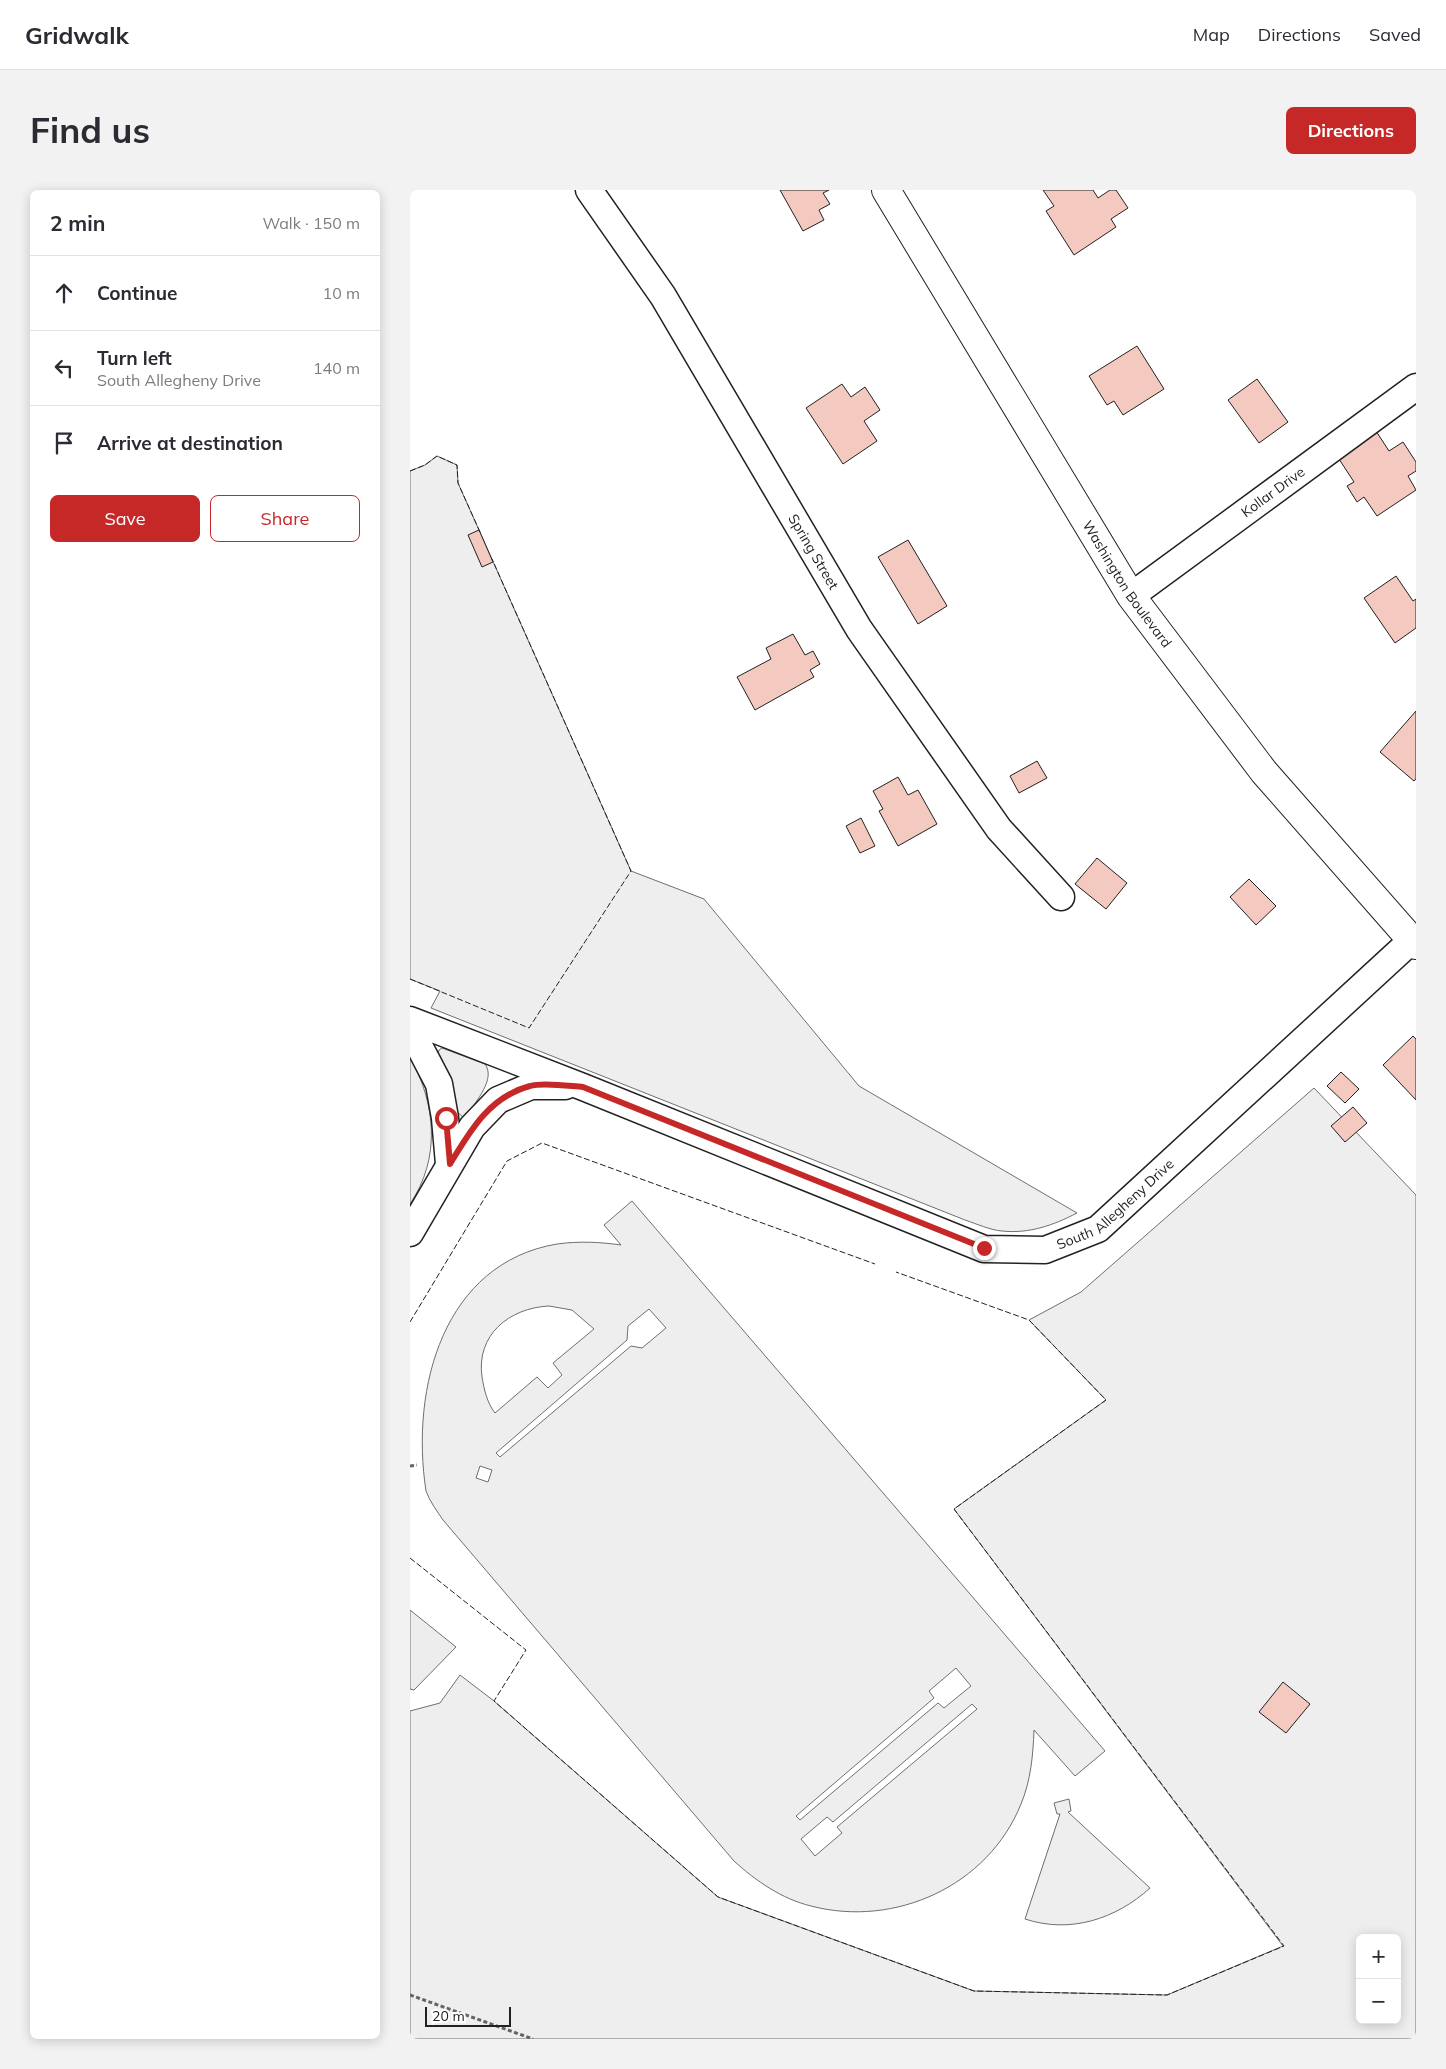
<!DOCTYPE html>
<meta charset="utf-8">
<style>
:root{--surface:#fff;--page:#f2f2f3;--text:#2b2b33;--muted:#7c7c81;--line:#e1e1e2;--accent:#c62828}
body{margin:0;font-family:Mulish,sans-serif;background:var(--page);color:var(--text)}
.controls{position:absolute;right:15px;bottom:15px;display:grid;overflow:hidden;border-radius:8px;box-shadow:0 2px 12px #0003}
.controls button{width:45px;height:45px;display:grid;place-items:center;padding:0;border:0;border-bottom:1px solid var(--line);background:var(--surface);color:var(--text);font:25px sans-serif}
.scale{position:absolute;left:15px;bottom:12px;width:86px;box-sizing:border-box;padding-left:5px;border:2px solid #222;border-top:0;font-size:14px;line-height:18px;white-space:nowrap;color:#222;-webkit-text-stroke:4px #fff;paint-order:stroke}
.stop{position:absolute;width:15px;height:15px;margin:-11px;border:4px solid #c62828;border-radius:50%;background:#fff}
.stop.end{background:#c62828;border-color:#fff;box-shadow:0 1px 5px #0008}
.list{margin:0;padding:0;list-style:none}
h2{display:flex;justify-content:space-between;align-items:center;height:65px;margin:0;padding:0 20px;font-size:21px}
h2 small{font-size:16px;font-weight:400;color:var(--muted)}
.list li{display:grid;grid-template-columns:32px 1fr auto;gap:15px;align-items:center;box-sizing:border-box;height:75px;padding:0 20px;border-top:1px solid var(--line)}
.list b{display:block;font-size:19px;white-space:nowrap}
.list p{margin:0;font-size:16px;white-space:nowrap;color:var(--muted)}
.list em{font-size:16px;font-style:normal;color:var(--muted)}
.actions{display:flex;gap:10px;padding:15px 20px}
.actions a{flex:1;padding:11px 0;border:1px solid var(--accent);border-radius:8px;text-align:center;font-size:18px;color:var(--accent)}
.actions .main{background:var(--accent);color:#fff}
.icon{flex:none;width:28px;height:28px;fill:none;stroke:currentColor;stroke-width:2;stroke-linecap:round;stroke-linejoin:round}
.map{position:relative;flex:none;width:1006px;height:1849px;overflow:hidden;border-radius:8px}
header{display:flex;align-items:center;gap:30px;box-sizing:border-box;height:70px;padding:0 25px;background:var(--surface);border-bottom:1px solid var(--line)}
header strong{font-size:24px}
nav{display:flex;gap:28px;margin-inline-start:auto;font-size:18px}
.intro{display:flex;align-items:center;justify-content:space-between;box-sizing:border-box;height:120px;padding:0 30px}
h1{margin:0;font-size:35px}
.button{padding:12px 22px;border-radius:8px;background:var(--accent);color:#fff;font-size:18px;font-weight:700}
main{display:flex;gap:30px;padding:0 30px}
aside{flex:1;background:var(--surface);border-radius:8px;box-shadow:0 2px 12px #0003}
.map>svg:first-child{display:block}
</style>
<header>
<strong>Gridwalk</strong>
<nav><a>Map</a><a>Directions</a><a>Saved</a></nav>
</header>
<div class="intro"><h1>Find us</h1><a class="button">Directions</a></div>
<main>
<aside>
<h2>2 min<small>Walk · 150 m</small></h2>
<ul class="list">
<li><svg class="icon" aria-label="ahead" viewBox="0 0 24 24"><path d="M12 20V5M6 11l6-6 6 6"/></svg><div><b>Continue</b></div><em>10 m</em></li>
<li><svg class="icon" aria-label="left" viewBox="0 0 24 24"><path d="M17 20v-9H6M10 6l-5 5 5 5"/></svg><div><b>Turn left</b><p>South Allegheny Drive</p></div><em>140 m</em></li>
<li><svg class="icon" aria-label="arrive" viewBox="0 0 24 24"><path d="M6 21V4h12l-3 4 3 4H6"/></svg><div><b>Arrive at destination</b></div></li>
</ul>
<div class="actions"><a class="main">Save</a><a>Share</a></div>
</aside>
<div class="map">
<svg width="1006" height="1849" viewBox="0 0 1006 1849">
<rect width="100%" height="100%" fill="#fff"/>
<g fill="#eee" stroke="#6f6f6f" fill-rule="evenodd">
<path d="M27 266 47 275 48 293 221 681 294 709 449 896 667 1023C644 1035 619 1044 592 1041 580 1040 567 1034 555 1030L21 818 30 801 0 789V281L15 275Z"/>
<path d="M32 858 75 874C86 889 66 911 57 925L53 927 47 922 28 865 29 860Z"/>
<path d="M0 867C26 914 31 968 0 1014Z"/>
<path d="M904 898 1006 1005V1849H0V1521L30 1513 50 1485 84 1511 308 1707 564 1801 757 1805 873 1756 544 1319 696 1210 619 1130 671 1102ZM950 1748H987V1830H950Z"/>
<path d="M222 1011 695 1561 665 1586 624 1540C623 1565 621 1590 611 1614 578 1696 485 1738 401 1716 372 1709 346 1691 324 1671L33 1330C27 1321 20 1312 16 1301 0 1197 34 1073 147 1054 169 1051 190 1052 211 1055L194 1035ZM139 1116 162 1120 184 1139 143 1173 152 1185 138 1198 127 1187 85 1223C77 1213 74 1199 72 1187 66 1145 99 1118 139 1116ZM239 1119 256 1138 232 1158 221 1156 90 1267 86 1263 217 1150 218 1136ZM70 1276 82 1280 78 1292 66 1288ZM546 1478 561 1496 534 1518 528 1513 390 1630 386 1626 524 1508 519 1501ZM562 1514 567 1519 427 1637 432 1643 405 1666 391 1649 417 1627 423 1632Z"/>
<path d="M659 1609 661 1621 658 1622 740 1698C706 1729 660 1744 615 1729L650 1624H647L644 1613Z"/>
</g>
<path fill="#ededed" stroke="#6f6f6f" d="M0 1420 46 1457 4 1500 0 1499Z"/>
<g fill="#f3c9c0" stroke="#222">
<path d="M370 0H419L413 3 420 14 409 20 414 30 393 41Z"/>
<path d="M633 0H683L688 8 700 0H706L718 18 701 29 706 37 664 65 636 21 644 16Z"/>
<path d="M727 156 754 199 713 225 704 211 697 215 679 186Z"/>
<path d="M847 189 878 232 849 253 818 210Z"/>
<path d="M432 194 441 207 455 197 470 220 454 231 467 251 433 274 396 218Z"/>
<path d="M966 241 979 261 993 252 1006 272V281L998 286 1006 300 967 326 954 307 947 312 937 296 944 292 927 266Z"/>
<path d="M69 340 83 372 72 377 58 345Z"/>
<path d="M498 350 537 416 508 434 468 367Z"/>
<path d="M986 386 1003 411 1006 409V438L985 453 954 408Z"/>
<path d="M383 444 395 465 403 461 410 474 400 480 404 487 345 520 327 487 361 469 356 458Z"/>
<path d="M1006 521V589L1004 591 970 562Z"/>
<path d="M627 571 637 588 609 603 600 586Z"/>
<path d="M488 587 498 605 508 600 527 634 488 656 469 621 473 619 463 601Z"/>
<path d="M451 628 465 656 450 663 436 636Z"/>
<path d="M687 668 717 693 696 719 665 694Z"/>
<path d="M839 689 866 716 846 735 820 707Z"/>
<path d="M1003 846 1006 849V910L973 875Z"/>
<path d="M931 882 949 899 935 913 917 896Z"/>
<path d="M943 917 957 933 935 952 921 936Z"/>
<path d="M873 1492 900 1514 876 1543 849 1522Z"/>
</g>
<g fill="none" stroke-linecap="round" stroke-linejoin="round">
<defs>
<g id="street">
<path id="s1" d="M179 0 253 106 449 439 589 639 651 707"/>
<path id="s2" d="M721 406 1006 197"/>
<path id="s3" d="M0 830 173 897 574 1059 635 1060 688 1039 1001 751"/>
<path d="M0 843 5 848 29 894 35 928 39 974"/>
<path d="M0 1043 62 937 88 910 121 896H155"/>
</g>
<g id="secondary">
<path id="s4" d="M476 0 721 406 854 582 1006 755"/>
</g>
</defs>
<use href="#street" stroke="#222" stroke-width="29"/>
<use href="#secondary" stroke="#222" stroke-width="30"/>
<g stroke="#646464" stroke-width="3" stroke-dasharray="4 2.5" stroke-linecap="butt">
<path d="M0 1276 7 1275"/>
<path d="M0 1805 123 1849"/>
</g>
<use href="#street" stroke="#fff" stroke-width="26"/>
<use href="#secondary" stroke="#fff" stroke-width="28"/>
<g stroke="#222" stroke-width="1" stroke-dasharray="6 2.5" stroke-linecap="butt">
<path d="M0 281 15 275 27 266 47 275 48 293 70 342"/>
<path d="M0 789 119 838 221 681 82 369"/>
<path d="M0 1132 97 971 132 953 465 1074"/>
<path d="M0 1368 116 1460 84 1511 308 1707 564 1801 757 1805 874 1756 544 1319 696 1210 619 1130 486 1082"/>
</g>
</g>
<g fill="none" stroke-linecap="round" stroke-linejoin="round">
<path stroke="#c62828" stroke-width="6" d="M36 928 40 974C60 941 79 907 120 896 133 892 159 896 173 897L574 1058"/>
</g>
<g text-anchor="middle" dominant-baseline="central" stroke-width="4" stroke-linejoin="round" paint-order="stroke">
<g font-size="14" fill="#222" stroke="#fff">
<text stroke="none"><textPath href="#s2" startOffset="176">Kollar Drive</textPath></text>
<text stroke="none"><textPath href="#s1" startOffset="426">Spring Street</textPath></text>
<text stroke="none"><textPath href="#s4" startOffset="462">Washington Boulevard</textPath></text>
<text stroke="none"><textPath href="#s3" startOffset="764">South Allegheny Drive</textPath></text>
</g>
</g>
</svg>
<div class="controls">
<button>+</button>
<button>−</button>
</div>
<div class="scale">20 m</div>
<div class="stop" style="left:36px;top:928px"></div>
<div class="stop end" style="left:574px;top:1058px"></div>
</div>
</main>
